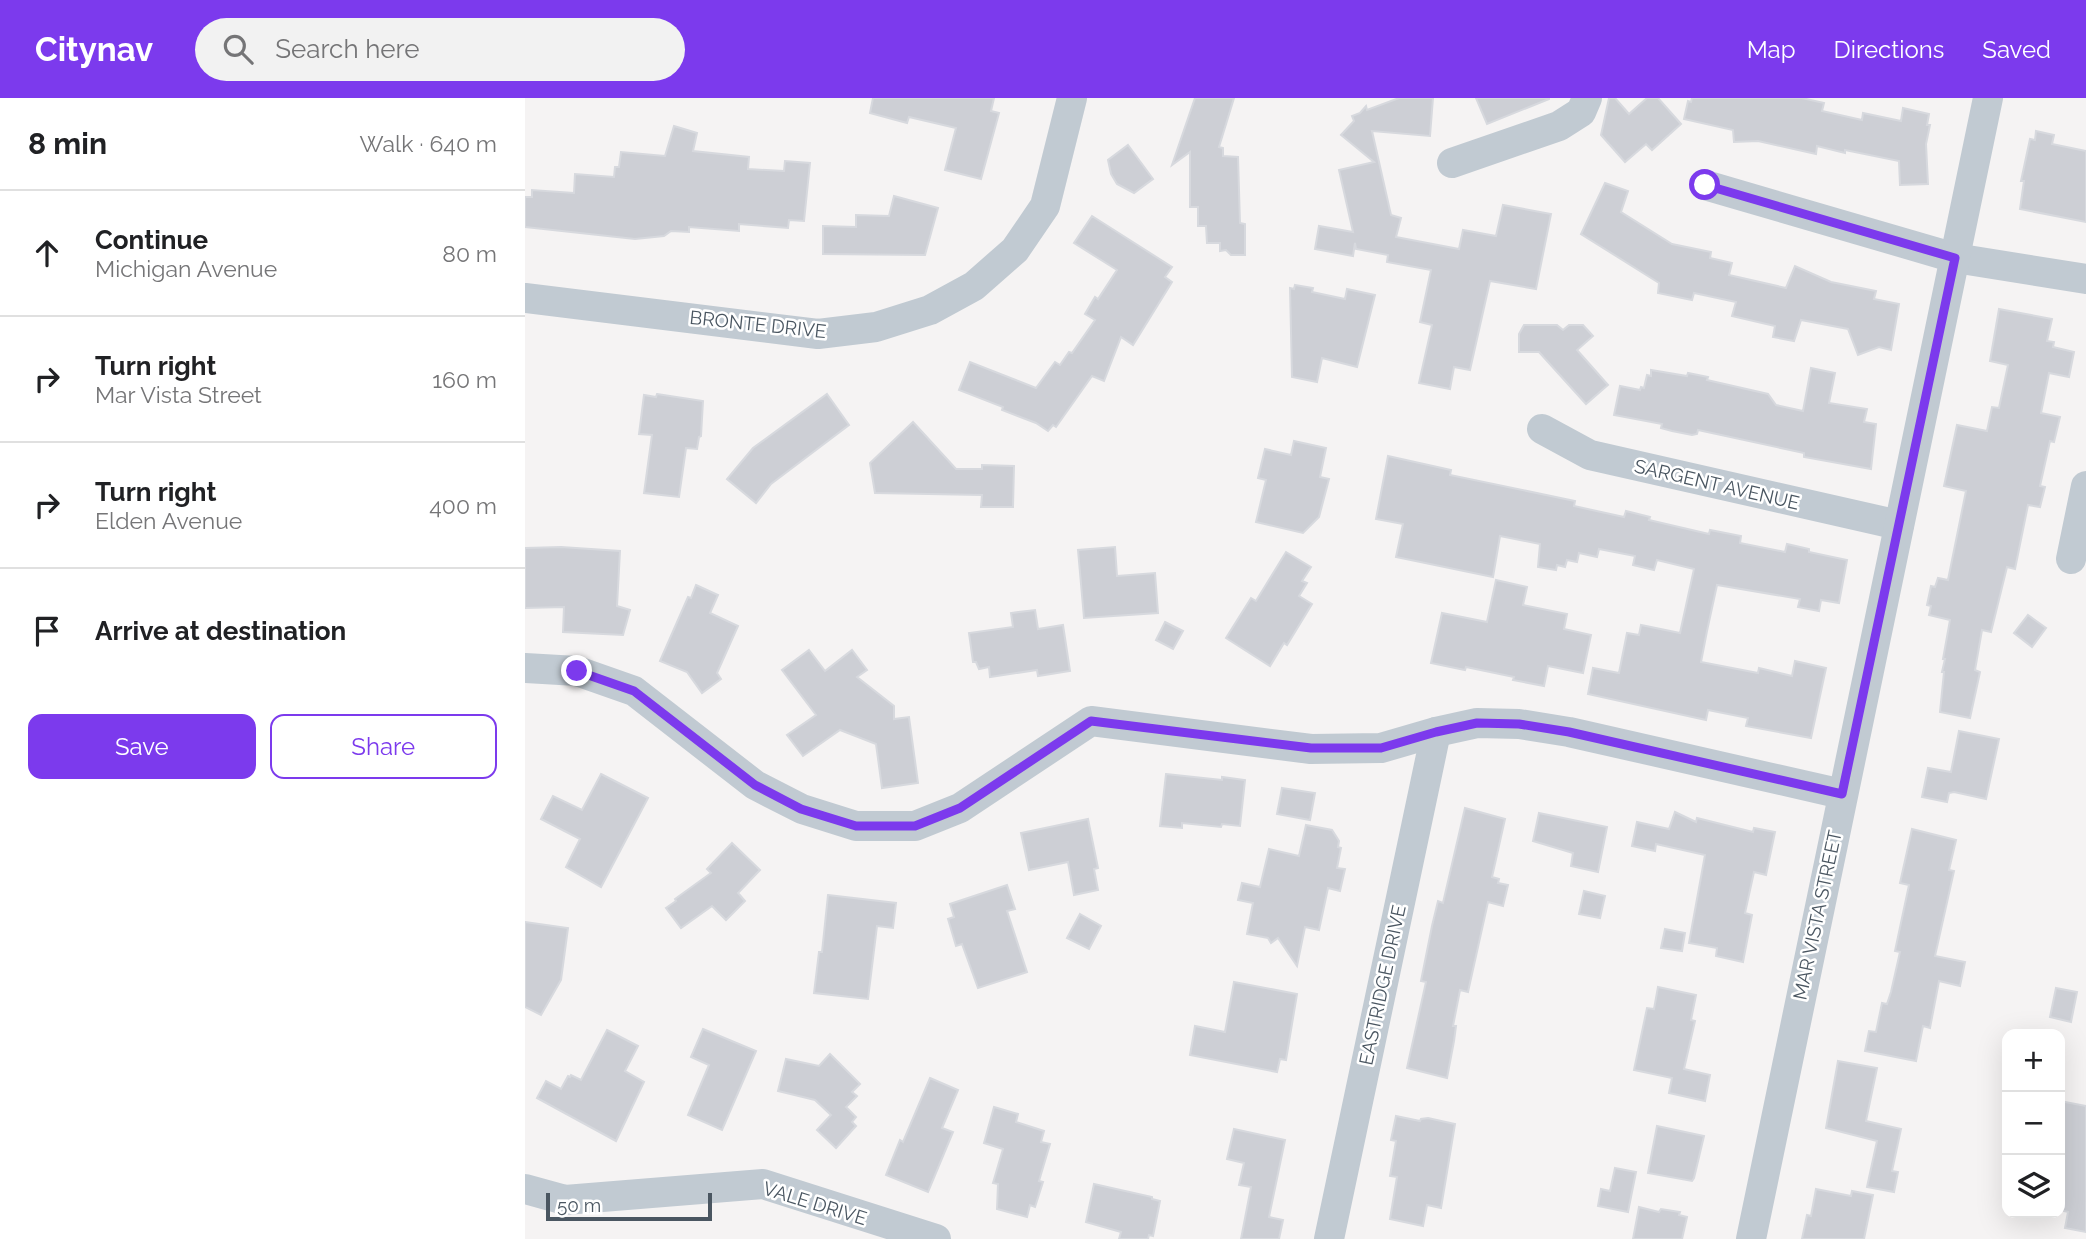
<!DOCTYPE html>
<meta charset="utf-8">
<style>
:root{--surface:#fff;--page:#f2f2f2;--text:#202124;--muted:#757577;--line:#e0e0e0;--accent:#7c3aed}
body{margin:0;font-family:Raleway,sans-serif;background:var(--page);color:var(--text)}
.controls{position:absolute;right:21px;bottom:21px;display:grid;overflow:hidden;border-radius:14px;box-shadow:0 7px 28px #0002}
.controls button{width:63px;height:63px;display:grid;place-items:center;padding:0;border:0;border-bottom:2px solid var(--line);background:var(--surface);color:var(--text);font:35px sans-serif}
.scale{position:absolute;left:21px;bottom:18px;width:166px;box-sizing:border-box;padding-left:7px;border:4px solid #4a5661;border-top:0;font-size:19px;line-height:24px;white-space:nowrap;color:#4a5661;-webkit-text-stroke:5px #fff;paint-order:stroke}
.stop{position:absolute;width:21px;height:21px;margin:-16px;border:5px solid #7c3aed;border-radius:50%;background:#fff}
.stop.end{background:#7c3aed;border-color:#fff;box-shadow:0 2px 7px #0008}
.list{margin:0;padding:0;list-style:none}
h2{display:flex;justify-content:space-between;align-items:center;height:91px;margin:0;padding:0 28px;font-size:30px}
h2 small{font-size:23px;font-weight:400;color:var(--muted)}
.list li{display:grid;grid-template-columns:46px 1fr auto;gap:21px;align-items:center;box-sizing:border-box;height:126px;padding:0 28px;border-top:2px solid var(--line)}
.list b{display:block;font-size:26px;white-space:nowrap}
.list p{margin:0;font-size:23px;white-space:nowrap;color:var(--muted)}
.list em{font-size:23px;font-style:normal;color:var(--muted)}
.actions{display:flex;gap:14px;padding:21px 28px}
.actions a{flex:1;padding:16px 0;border:2px solid var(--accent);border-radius:14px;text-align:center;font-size:24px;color:var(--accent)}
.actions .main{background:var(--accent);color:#fff}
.icon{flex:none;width:38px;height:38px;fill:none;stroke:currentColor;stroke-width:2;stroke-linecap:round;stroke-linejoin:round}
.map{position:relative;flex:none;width:1561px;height:1141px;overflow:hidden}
header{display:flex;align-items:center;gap:42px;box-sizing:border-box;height:98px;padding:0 35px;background:var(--accent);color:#fff}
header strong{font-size:33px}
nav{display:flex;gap:38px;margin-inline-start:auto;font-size:24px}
.search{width:490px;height:63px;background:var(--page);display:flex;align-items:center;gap:18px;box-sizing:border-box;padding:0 24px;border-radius:38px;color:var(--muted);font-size:26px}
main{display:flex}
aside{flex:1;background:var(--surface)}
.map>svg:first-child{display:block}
</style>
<header>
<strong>Citynav</strong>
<div class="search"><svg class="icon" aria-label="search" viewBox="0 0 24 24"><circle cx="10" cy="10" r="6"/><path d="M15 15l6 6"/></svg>Search here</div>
<nav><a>Map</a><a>Directions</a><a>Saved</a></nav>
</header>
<main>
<aside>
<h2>8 min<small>Walk · 640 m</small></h2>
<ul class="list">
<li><svg class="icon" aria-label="ahead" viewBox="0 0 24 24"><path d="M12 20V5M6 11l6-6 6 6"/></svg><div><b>Continue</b><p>Michigan Avenue</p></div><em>80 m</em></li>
<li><svg class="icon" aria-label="right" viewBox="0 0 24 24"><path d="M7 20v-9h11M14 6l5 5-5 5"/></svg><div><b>Turn right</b><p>Mar Vista Street</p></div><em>160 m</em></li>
<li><svg class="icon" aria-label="right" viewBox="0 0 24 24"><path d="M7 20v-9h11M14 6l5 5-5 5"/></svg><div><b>Turn right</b><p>Elden Avenue</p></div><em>400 m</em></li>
<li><svg class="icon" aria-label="arrive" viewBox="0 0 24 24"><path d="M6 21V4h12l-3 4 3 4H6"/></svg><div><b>Arrive at destination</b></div></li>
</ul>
<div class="actions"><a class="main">Save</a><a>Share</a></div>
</aside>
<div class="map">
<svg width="1561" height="1141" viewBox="0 0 1561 1141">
<rect width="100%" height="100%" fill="#f5f3f3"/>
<g fill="#cdcfd5" stroke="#d7d9de" stroke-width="2">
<path d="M348 0H469L466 13 474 15 456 81 420 72 431 30 384 19 382 25 345 15Z"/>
<path d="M670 0H709L694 49 698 50V58L713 59 715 125 720 126V157H706L701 152 695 153V145H682L681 128H673V109H665V54L647 67Z"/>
<path d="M874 0H908L905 38 847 33 866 117 876 120 871 139 934 151 938 132 971 138 978 107 1026 116 1011 191 965 183 945 272 929 269 925 291 894 285 907 227 895 224 906 172 862 164 863 157 831 151 830 145 828 158 790 151 794 128 828 134 814 72 849 64 816 37 829 23 827 18 835 15 841 8 842 12Z"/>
<path d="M951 0H1024V1L962 26Z"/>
<path d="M1084 0H1090L1104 16 1122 0H1133L1156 26 1127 52 1121 46 1100 64 1076 37Z"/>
<path d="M1167 0H1277L1299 5 1297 13 1337 22 1338 15 1376 23 1378 10 1404 16 1402 27H1405L1401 46 1403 86 1375 87 1374 63 1320 52V55L1292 48 1291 56 1233 43 1209 44 1208 32 1159 21 1163 3 1166 4Z"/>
<path d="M149 28 172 35 168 53 224 59 223 71 259 73 260 63 285 65 279 123 264 122 263 130 214 126V133L164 129V134L146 133 139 138 110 141 0 129V99H7V92L49 95 50 76 89 79 90 69H94L96 54 140 58Z"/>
<path d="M1511 33 1529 37 1527 46 1561 53V124L1495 111 1499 83H1496L1505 41 1510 42Z"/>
<path d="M603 47 628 81 609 95 592 86 586 76 583 62Z"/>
<path d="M1080 85 1103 93 1096 114 1147 146 1186 154 1185 160 1207 165 1204 177 1261 190 1270 168 1306 184 1351 193 1349 201 1374 206 1366 252 1354 249 1333 257 1323 231 1276 222 1269 243 1248 239 1250 228 1207 218 1211 204 1169 195 1167 202 1133 195 1134 185 1056 136Z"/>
<path d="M369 98 413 110 400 157 298 156V128L331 129V117L364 118Z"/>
<path d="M567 118 647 169 640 179 647 184 608 247 596 239 579 283 567 278 531 329 528 327 523 333 511 325 477 312 478 309 434 292 445 264 511 290 530 264 535 267 544 254 547 255 570 222 560 216 570 199 573 201 592 172 549 145Z"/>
<path d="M770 187 788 190 787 194 820 201 822 191 850 197 832 269 797 260 792 284 767 279 765 190 769 191Z"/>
<path d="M1474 211 1527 221 1522 243 1529 244 1528 249 1549 254 1544 279 1524 275 1516 315 1535 319 1529 344 1525 343 1515 388 1520 389 1515 409 1503 407 1490 471 1482 469 1466 534 1457 532 1450 572 1455 574 1445 620 1415 614 1419 574H1417L1420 561H1418L1425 522 1404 517 1406 508 1402 507 1406 488 1410 489 1413 480 1423 482 1441 393 1419 388 1432 327 1462 333 1467 309 1474 310 1483 267 1465 263Z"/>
<path d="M999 227H1032L1038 232 1044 227H1058L1068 238 1052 252 1083 287 1061 306 1014 254H994V236Z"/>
<path d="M1286 270 1310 275 1304 305 1342 311 1339 324 1351 326 1346 371 1279 359V355L1173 332 1172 336 1167 337 1147 333 1136 330 1137 326 1089 317 1095 288 1115 292 1116 289 1119 290 1122 277 1126 278V272L1162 278 1163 275 1183 279 1182 282 1243 296 1251 307 1278 313Z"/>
<path d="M132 296 178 303 176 338 174 339 172 351 161 350 154 399 119 395 127 337 114 336 119 297 131 299Z"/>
<path d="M302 296 324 327 246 386 231 405 202 381 228 350Z"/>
<path d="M388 324 431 371H457V367L489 368 488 409H456L457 397 350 395 345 365Z"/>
<path d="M769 343 801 350 795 379 804 381 794 419 778 435 731 424 741 382 733 380 740 351 766 357Z"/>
<path d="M863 358 926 372 925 377 1050 403 1049 408 1099 419 1101 413 1125 419 1124 422 1184 436 1185 432 1216 438 1215 445 1260 454 1262 446 1284 451V454L1322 462 1314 505 1296 502 1294 513 1273 509 1275 501 1192 487 1182 533 1176 564 1233 575 1234 570 1267 578 1270 563 1301 570 1286 640 1221 628 1223 620 1183 612 1181 622 1063 596 1068 570 1094 575 1102 535 1114 537 1116 527 1155 535 1169 471 1132 462 1129 472 1108 467 1110 458 1074 451 1072 459 1054 455 1052 464 1042 462 1040 469 1032 467 1031 472 1013 469 1015 446 975 438 968 479 871 459 878 426 851 421Z"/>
<path d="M36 449 95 453 92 508 105 512 98 537 38 534 39 509 0 510V450Z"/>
<path d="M590 449 592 478 630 475 633 515 559 520 553 452Z"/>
<path d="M761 454 786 469 777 483 782 485 774 498 787 506 762 547 759 545 745 568 701 540 726 500 731 503Z"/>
<path d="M971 482 1002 489 998 507 1042 516 1039 531 1066 537 1058 575 1023 568 1019 588 988 582 989 579 941 569 940 572 906 565 917 515 962 524Z"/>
<path d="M171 487 193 497 185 515 213 528 192 575 196 581 177 595 162 574 135 563 163 499 166 500Z"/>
<path d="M510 512 513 531 538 527 545 573 513 578 512 572 465 579 464 569 454 571 451 564H448L444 535 488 529 486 515Z"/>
<path d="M1503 517 1521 530 1507 549 1489 535Z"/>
<path d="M640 524 658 533 648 551 631 542Z"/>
<path d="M284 552 300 573 327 552 342 572 332 579 369 608V621L384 619 393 685 357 690 351 646 315 632 278 658 262 637 291 617 257 572Z"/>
<path d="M1434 633 1474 641 1461 701 1429 694 1424 695 1422 704 1397 699 1403 670 1426 674Z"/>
<path d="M76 676 123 700 76 789 41 769 55 741 16 721 28 698 57 712Z"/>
<path d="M641 676 697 682V679L720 682 715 728 697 726 696 729 657 725V730L635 728Z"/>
<path d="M757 690 790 695 785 722 752 716Z"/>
<path d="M940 710 980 721 967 779 974 781 973 785 983 787 978 808 963 804 943 894 935 892 928 928H931L929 943 922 980 882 970 901 884 896 883 907 828 913 803 918 805Z"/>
<path d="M1150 714 1171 724 1172 720 1228 734 1229 730 1250 734 1241 777 1229 774 1220 815 1227 817 1218 864 1191 858 1192 850 1164 845 1180 757 1131 746 1130 753 1107 748 1112 724 1144 731Z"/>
<path d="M1014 715 1082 729 1073 774 1046 768 1048 755 1008 743Z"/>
<path d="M563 721 573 770 569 771 573 792 549 797 543 764 504 772 496 735Z"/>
<path d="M781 727 807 732 814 743 813 749 816 750 812 770 820 771 815 793 803 790 794 832 780 829 772 868 753 840 746 845 743 840 722 836 728 805 713 802 717 785 735 789 744 751 774 758Z"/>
<path d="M1387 731 1431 742 1424 772 1429 773 1410 858 1440 864 1435 888 1414 883 1405 930 1398 928 1391 963 1340 953 1344 933 1351 934 1357 905 1362 906 1366 894 1375 854 1370 853 1384 787 1375 785Z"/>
<path d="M207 745 235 772 213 795 220 803 201 822 187 808 156 830 141 810 151 803 150 801 186 775 182 771Z"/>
<path d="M482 787 490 811 482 813 502 874 453 890 437 846 431 848 423 821 429 819 425 806Z"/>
<path d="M1059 793 1080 798 1075 820 1054 816Z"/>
<path d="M303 797 371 805 368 830 352 828 343 901 289 895 294 854H297Z"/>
<path d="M555 816 576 828 564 851 542 840Z"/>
<path d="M0 824 43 830 36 882 16 917 0 909Z"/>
<path d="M1140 831 1160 835 1157 853 1136 850Z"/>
<path d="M709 884 772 896 761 962 755 961 752 974 665 957 670 928 700 934Z"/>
<path d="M1133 889 1171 897 1166 922 1170 923 1159 971 1185 977 1180 1003 1144 995 1147 980 1109 972 1122 910 1129 911Z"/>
<path d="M1531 890 1552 894 1546 924 1525 919Z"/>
<path d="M178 931 231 953 197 1032 163 1017 184 967 166 959Z"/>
<path d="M82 932 113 948 100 973 119 984 91 1043 12 1000 21 983 36 991 43 978 45 979 46 977 56 982Z"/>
<path d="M305 956 335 986 327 994 332 998 321 1009 331 1019 327 1024 331 1028 311 1050 292 1032 306 1017 290 1002 253 993 261 961 294 968Z"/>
<path d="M1313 963 1352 970 1341 1023 1376 1031 1367 1073 1373 1074 1369 1094 1342 1089 1352 1043 1301 1030Z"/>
<path d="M405 980 433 992 417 1030 428 1034 403 1094 361 1077 375 1042 378 1044Z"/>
<path d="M1535 1003 1561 1008V1134L1540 1130 1543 1114 1535 1112Z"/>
<path d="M469 1009 493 1016 491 1024 519 1033 516 1044 525 1046 514 1083 518 1084 510 1109 505 1107 502 1119 472 1111 473 1086 468 1085 478 1051 459 1045Z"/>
<path d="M871 1018 895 1023 896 1021 903 1020 930 1026 916 1110 902 1107 898 1128 865 1121 872 1079 865 1078 871 1043 866 1042Z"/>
<path d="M1132 1028 1179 1038 1169 1080 1167 1083 1123 1075Z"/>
<path d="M709 1031 760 1042 744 1119 758 1122 754 1141H716L726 1089 714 1087 719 1065 702 1061Z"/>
<path d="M1090 1070 1111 1074 1103 1114 1073 1108 1076 1091 1085 1093Z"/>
<path d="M569 1086 627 1099V1101L635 1103 628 1138 624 1137 623 1141H594L596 1134 561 1124Z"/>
<path d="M1291 1091 1326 1098 1327 1093 1348 1097 1339 1141H1277L1282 1117 1286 1118Z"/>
<path d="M1114 1109 1134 1114 1136 1111 1155 1114 1154 1117 1162 1119 1157 1141H1108Z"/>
</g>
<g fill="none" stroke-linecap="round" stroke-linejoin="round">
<g stroke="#c1cad2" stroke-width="30">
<path d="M927 65 1034 28 1056 14 1062 0"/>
<path d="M1180 87 1430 160 1561 181"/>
<path d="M0 200 293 236 351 229 405 212 449 188 490 152 520 108 547 0"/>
<path d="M1017 331 1065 357 1374 427"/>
<path d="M1546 461 1561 388"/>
<path d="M0 570 52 573 109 593 230 687 277 711 331 728H390L435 710 566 623 786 651 856 650 911 634 952 625 994 626 1044 634 1317 696"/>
<path d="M0 1091 40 1102 238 1086 411 1141"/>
<path d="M804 1141 911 634"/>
<path d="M1226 1141 1463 0"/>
</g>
</g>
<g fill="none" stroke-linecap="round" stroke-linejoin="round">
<path stroke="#7c3aed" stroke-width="9" d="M52 573 109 593 230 687 276 711 331 728H390L435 710 566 623 786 650H856L911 634 952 625 994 626 1044 634 1317 696 1430 160 1180 87"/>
</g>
<g text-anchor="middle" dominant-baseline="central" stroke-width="5" stroke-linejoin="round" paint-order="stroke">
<g font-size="19" fill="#4a5661" stroke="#fff">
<text transform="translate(233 226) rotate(6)">BRONTE DRIVE</text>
<text transform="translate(1192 386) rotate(13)">SARGENT AVENUE</text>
<text transform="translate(1292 817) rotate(-78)">MAR VISTA STREET</text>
<text transform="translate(857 887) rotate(-78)">EASTRIDGE DRIVE</text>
<text transform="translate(290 1105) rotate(17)">VALE DRIVE</text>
</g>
</g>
</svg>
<div class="controls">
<button>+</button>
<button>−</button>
<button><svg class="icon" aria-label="layers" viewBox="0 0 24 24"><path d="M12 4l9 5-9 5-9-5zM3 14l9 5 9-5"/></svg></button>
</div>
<div class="scale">50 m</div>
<div class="stop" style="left:1180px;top:87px"></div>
<div class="stop end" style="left:52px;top:573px"></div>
</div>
</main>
